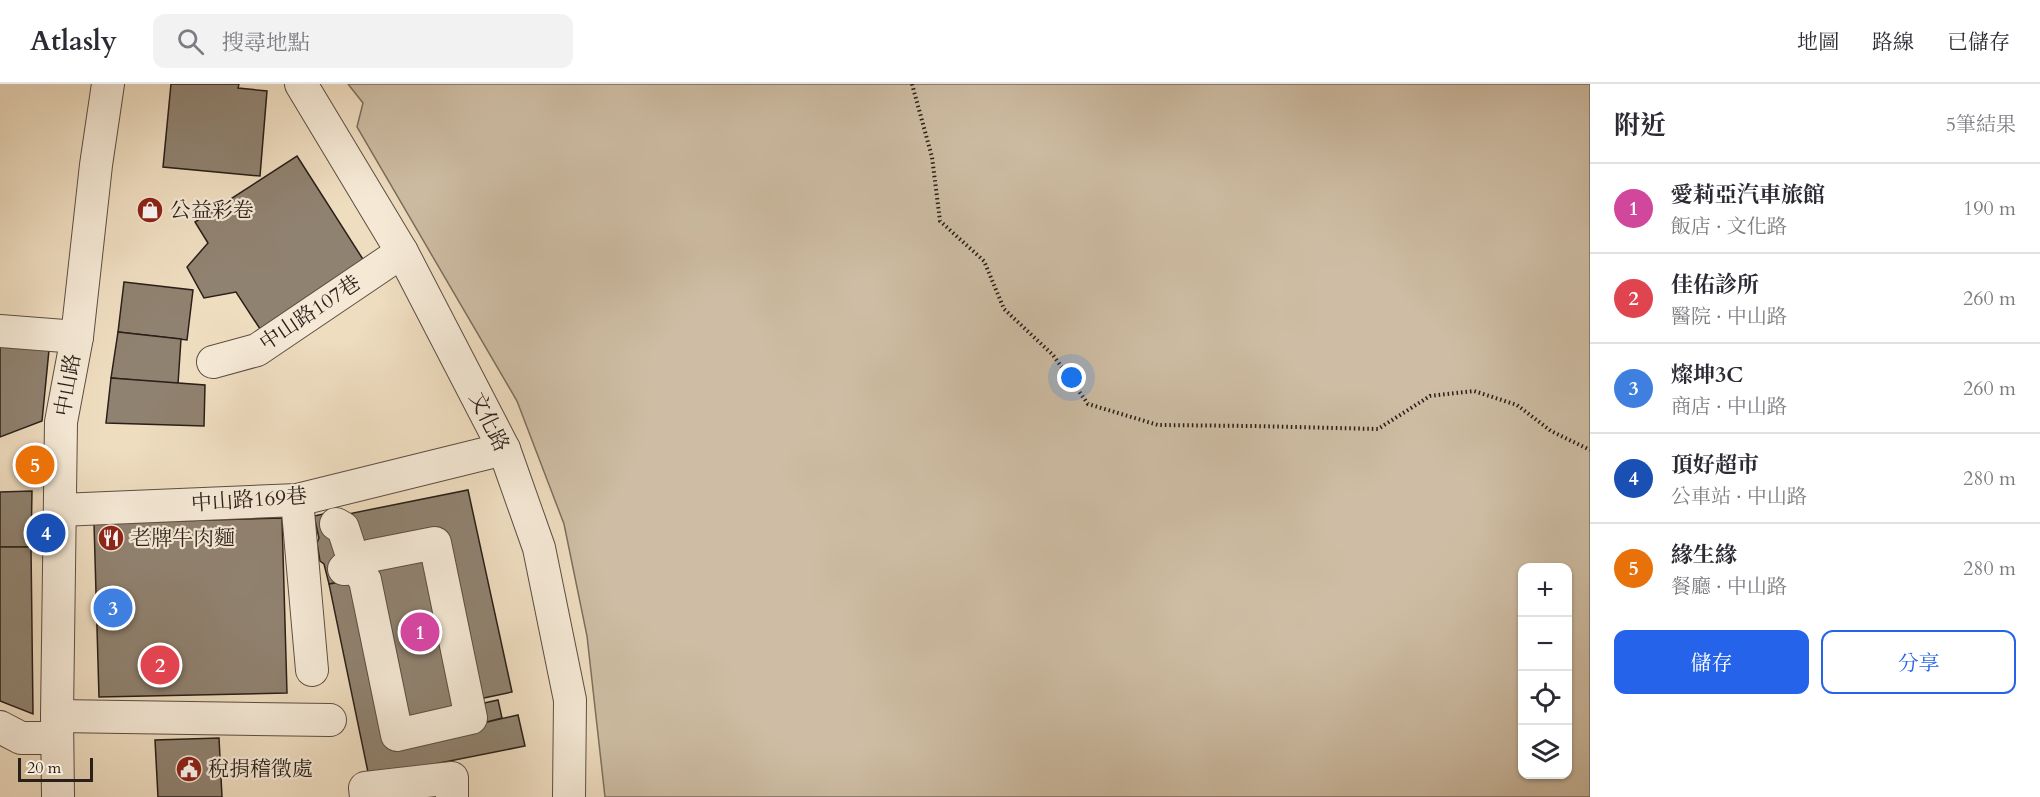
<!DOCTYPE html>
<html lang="zh-TW">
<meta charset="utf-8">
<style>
:root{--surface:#fff;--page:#f2f2f3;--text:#2b2b33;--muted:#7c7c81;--line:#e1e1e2;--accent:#2563eb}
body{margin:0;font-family:Cardo,"Noto Serif TC",serif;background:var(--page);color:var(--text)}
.controls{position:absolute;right:18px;bottom:18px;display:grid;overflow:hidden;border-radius:12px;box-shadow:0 2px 4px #0004}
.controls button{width:54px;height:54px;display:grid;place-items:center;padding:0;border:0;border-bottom:2px solid var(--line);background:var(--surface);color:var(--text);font:30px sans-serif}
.scale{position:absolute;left:18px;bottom:15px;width:75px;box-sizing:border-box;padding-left:6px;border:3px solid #2a1f19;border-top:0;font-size:16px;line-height:21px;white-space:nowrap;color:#2a1f19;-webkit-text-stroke:4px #f5e9d6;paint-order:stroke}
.you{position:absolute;left:1072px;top:294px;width:21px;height:21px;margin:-15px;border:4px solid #fff;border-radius:50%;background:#1a73e8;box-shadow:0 0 0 9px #1a73e833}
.badge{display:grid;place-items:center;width:39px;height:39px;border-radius:50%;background:var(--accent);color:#fff;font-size:20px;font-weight:700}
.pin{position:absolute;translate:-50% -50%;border:3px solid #fff;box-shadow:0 2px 6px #0006}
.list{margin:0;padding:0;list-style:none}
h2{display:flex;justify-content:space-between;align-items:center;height:78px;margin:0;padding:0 24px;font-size:26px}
h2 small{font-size:20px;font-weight:400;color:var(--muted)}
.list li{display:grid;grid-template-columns:39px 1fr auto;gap:18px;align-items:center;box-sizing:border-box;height:90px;padding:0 24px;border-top:2px solid var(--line)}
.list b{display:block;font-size:22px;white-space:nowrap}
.list p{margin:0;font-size:20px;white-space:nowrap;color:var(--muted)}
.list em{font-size:20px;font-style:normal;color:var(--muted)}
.actions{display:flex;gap:12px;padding:18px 24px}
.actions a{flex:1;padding:14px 0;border:2px solid var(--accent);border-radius:12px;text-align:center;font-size:21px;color:var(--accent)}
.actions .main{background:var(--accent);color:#fff}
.icon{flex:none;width:33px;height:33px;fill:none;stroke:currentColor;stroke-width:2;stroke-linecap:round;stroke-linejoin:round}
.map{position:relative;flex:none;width:1590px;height:713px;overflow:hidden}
header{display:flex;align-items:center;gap:36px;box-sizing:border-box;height:84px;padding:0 30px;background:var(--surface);border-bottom:2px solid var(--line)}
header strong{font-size:28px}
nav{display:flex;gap:33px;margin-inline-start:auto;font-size:21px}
.search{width:420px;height:54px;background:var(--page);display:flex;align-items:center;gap:15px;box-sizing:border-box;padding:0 21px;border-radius:12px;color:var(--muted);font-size:22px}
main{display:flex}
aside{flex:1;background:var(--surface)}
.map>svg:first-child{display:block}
</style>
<header>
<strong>Atlasly</strong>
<div class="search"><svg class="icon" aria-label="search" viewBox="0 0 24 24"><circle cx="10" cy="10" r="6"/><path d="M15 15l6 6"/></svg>搜尋地點</div>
<nav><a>地圖</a><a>路線</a><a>已儲存</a></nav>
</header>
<main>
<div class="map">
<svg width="1590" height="713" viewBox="0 0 1590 713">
<rect width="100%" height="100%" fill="#efddc0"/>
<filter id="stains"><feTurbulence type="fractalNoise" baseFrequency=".00333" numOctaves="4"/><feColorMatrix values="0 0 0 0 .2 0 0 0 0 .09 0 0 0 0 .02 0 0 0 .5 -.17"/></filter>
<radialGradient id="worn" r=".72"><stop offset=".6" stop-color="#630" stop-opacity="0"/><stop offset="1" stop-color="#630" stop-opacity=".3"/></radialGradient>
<path fill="#cebda4" stroke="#7c6e5e" stroke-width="1.5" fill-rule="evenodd" d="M348 0H1590V713H605L587 552 564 440 517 317 357 43 363 19ZM1522 484H1568V690H1522Z"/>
<g fill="#908270" stroke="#2a1f19" stroke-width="1.5">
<path d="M171 0H239L238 4 267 7 260 92 163 83Z"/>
<path d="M297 72 366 180 262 248 236 208 204 214 187 183 208 159 195 138Z"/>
<path d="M124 198 193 206 187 256 118 248Z"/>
<path d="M118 248 181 255 178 300 111 294Z"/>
<path d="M0 263 49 266 42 337 0 353Z"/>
<path d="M111 294 205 301 204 342 106 339Z"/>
<path d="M468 406 512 608 474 616 441 449 356 466 348 430Z"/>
<path d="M32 407 31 463H0V408Z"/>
<path d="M333 428 347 497 329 500 324 480 320 477 317 459 319 454 314 432Z"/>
<path d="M282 434 287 609 99 613 94 439Z"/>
<path d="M0 463H31L33 630 0 617Z"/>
<path d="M429 471 463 629 404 642 369 484Z"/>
<path d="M356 496 389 660 518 631 525 662 369 693 329 500Z"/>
<path d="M498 616 502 634 479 640 475 621Z"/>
<path d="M219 654 222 713H158L155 656Z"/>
</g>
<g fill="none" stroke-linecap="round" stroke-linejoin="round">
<defs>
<g id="minor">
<path d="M301 0 402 168 504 365 539 464 570 616 569 713"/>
<path d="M0 247 77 253"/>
<path d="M213 278 257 266 402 168"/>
<path d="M297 416 312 586"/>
<path d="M60 426 297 416 504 365"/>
<path d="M336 440 343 444 356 484 365 496 397 651 471 634 435 459 369 472 356 484 344 485"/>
<path d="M57 632 330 636"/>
<path d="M0 643 21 654H57"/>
<path d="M58 713 57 632 61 338 77 253 96 81 108 0"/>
<path d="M366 713 365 704 452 694V713"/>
</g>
</defs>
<use href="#minor" stroke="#5b4e43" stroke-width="34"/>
<path stroke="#2a1f19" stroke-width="4" stroke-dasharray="1.5 3" stroke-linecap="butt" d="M912 0 932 73 940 137 984 177 1004 225 1053 271 1088 320 1158 341 1253 342 1378 345 1430 312 1474 307 1517 321 1551 347 1590 366"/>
<use href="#minor" stroke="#f5e9d6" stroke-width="32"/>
</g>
<defs>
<symbol id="shop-disc" viewBox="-11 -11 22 22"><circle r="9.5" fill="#8f2418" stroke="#f5e9d6"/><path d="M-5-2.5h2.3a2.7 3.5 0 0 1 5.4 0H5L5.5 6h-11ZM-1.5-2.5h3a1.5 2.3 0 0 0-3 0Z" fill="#fff"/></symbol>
<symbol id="restaurant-disc" viewBox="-11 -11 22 22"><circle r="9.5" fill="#8f2418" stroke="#f5e9d6"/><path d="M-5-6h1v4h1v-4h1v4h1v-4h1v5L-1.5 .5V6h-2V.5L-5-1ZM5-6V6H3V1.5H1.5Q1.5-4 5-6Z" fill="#fff"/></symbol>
<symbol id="civic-disc" viewBox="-11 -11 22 22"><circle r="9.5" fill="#8f2418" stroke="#f5e9d6"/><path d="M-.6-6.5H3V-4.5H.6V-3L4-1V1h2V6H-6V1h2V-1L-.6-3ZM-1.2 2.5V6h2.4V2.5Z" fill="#fff"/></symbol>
</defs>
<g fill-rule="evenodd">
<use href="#shop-disc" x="135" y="111" width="30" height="30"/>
<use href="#restaurant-disc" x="96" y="439" width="30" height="30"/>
<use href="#civic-disc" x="174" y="670" width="30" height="30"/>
</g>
<g text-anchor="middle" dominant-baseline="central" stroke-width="4.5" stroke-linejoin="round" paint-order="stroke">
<g font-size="21" fill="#2a1f19" stroke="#f5e9d6" text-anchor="start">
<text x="170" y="126">公益彩卷</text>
<text x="130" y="454">老牌牛肉麵</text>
<text x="208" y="685">稅捐稽徵處</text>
</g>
<g font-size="21" fill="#2a1f19" stroke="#f5e9d6">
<text transform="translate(310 229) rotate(-34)">中山路107巷</text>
<text transform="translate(68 301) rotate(-80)">中山路</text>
<text transform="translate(489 338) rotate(64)">文化路</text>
<text transform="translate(249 416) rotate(-4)">中山路169巷</text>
</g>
</g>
<rect width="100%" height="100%" filter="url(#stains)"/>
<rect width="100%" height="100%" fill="url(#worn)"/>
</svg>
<div class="controls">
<button>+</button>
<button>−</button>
<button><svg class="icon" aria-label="locate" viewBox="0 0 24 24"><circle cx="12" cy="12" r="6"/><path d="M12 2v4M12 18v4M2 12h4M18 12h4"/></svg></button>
<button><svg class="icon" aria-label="layers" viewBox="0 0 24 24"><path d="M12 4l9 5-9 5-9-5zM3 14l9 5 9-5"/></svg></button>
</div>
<div class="scale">20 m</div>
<div class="you"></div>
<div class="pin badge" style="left:420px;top:548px;background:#d1479c">1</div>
<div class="pin badge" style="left:160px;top:581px;background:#e0444e">2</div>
<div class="pin badge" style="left:113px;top:524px;background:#3f7fe0">3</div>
<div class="pin badge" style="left:46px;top:449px;background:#1a4fb4">4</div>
<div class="pin badge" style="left:35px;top:381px;background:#e8710a">5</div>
</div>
<aside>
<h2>附近<small>5筆結果</small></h2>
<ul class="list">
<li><span class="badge" style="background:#d1479c">1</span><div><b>愛莉亞汽車旅館</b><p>飯店 · 文化路</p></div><em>190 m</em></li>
<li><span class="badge" style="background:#e0444e">2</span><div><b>佳佑診所</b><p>醫院 · 中山路</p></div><em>260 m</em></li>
<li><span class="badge" style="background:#3f7fe0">3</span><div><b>燦坤3C</b><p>商店 · 中山路</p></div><em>260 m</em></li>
<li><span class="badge" style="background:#1a4fb4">4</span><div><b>頂好超市</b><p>公車站 · 中山路</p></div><em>280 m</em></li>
<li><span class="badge" style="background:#e8710a">5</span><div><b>緣生緣</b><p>餐廳 · 中山路</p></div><em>280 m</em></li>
</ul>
<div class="actions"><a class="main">儲存</a><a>分享</a></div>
</aside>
</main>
